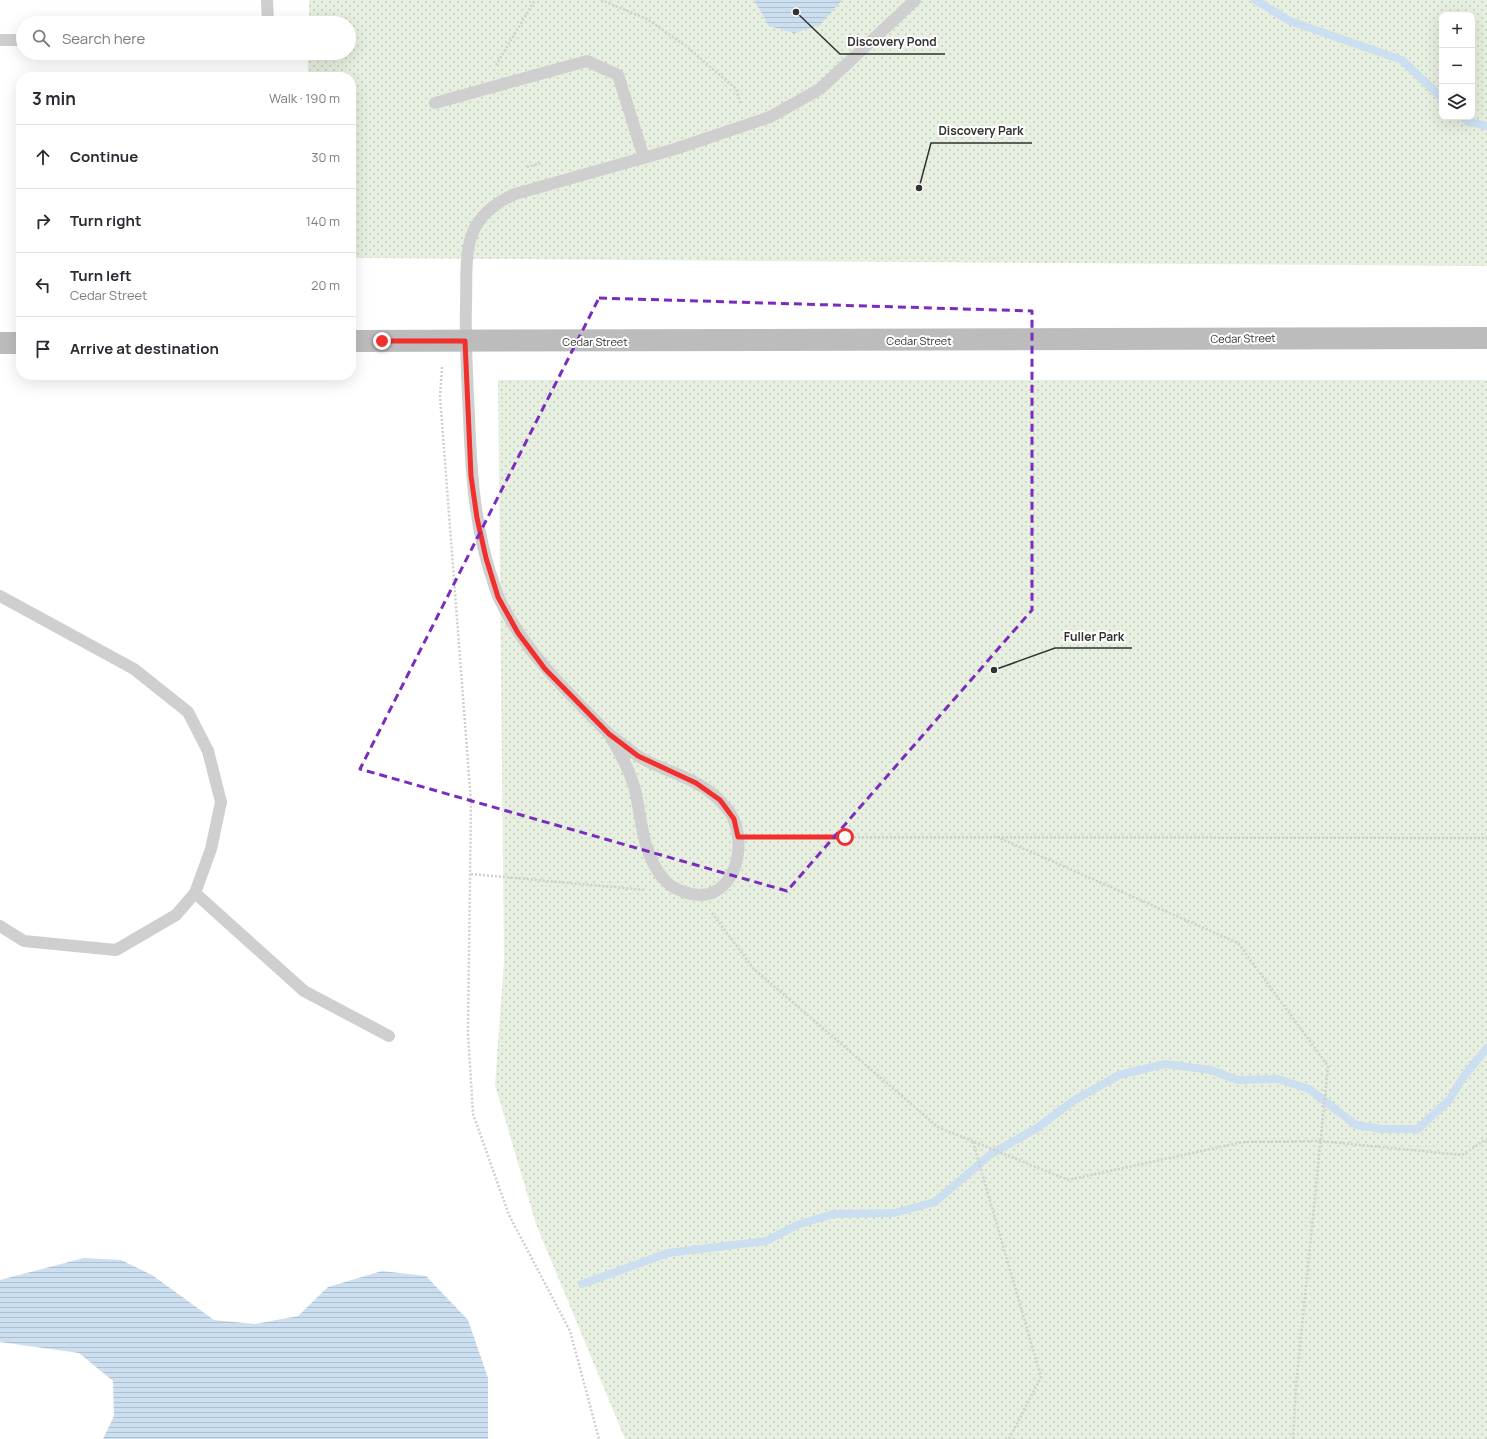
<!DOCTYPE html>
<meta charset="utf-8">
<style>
:root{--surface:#fff;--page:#f7f7f7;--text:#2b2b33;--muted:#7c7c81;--line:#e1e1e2}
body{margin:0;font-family:Manrope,sans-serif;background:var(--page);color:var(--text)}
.controls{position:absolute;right:12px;top:12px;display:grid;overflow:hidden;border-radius:8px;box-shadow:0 4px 16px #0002}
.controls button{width:36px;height:36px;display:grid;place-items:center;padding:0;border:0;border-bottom:1px solid var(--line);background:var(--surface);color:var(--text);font:20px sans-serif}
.stop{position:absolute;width:12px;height:12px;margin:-9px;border:3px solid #f12f2d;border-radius:50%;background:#fff}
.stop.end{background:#f12f2d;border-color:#fff;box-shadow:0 1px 4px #0008}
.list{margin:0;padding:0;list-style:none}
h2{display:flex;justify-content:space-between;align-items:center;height:52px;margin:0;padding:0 16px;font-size:17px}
h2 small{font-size:13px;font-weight:400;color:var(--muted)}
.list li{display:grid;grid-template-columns:26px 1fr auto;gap:12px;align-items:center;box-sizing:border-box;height:64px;padding:0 16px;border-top:1px solid var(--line)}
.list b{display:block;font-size:15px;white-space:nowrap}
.list p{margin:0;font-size:13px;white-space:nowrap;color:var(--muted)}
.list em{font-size:13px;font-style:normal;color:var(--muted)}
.icon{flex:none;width:22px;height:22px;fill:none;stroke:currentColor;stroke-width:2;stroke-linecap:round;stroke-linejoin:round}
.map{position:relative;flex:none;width:1487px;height:1439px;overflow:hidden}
.search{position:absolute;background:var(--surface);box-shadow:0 4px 16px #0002;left:16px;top:16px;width:340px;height:44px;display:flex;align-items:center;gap:10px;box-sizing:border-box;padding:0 14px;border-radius:22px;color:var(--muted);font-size:15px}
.panel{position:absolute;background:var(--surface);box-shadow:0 4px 16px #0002;left:16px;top:72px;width:340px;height:308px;border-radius:16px}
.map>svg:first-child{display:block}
</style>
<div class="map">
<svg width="1487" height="1439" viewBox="0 0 1487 1439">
<defs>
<pattern id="park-dots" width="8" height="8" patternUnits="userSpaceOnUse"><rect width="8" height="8" fill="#e7efe0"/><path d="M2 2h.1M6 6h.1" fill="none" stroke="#c7cdc1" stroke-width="1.8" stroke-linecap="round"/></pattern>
<pattern id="water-rules" width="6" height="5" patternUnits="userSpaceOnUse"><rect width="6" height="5" fill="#ccdff0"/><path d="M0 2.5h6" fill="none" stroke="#b0c0ce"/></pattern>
</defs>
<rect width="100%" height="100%" fill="#fff"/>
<g fill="url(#park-dots)" fill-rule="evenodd">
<path d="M309 0H1487V266L351 258V77H308V53H349V23H309ZM1442 15H1472V117H1442Z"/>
<path d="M498 380H1487V1439H625L536 1224 495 1085 504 961Z"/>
</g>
<g fill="url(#water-rules)">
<path d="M754 0H842L820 25 794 33 769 26Z"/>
<path d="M84 1258 121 1260 152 1275 214 1320 255 1324 298 1316 328 1287 382 1271 426 1276 468 1320 488 1378V1439H103L114 1416 113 1381 79 1353 0 1342V1280Z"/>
</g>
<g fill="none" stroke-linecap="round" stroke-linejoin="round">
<g stroke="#ccdff0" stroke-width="8">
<path d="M1255 0 1290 21 1402 60 1442 98"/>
<path d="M1463 117 1467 121 1487 126"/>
<path d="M582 1284 668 1253 766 1241 797 1225 833 1214 894 1213 935 1202 991 1154 1037 1128 1073 1101 1119 1075 1165 1064 1211 1070 1237 1080 1278 1079 1309 1089 1356 1125 1382 1129H1418L1449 1100 1464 1076 1487 1048"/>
</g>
<g stroke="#cfcfcf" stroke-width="2.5" stroke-dasharray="2 2" stroke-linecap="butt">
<path d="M601 0 647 19 686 46 736 89 741 105"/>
<path d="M496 65 535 0"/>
<path d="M527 167 541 163"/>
<path d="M442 367 440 396 471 802 468 1033 473 1114 509 1215 570 1331 599 1439"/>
<path d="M758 837 1487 838"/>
<path d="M997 837 1238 943 1328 1066 1296 1386 1293 1439"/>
<path d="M471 874 646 890"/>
<path d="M712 913 754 969 938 1127 1068 1180 1243 1142 1320 1141 1462 1155 1487 1139"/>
<path d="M973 1142 1041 1377 1009 1439"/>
</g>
<g stroke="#cfcfcf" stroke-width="12">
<path d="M267 0 268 23"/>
<path d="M0 40H23"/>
<path d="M435 103 587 61 618 75 644 158"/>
<path d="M0 596 134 669 188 712 208 751 221 802 211 849 195 893 176 915 116 950 24 941 0 926"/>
<path d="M609 734C568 692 524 652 499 598 495 590 493 580 490 572 474 521 471 469 469 416 467 378 465 341 466 304 467 281 464 253 473 232 481 213 497 202 515 194L675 149 770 117 820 89 915 0"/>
<path d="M609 734C618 741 628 749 638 756 664 772 698 777 720 801 725 806 732 814 734 820 748 855 729 908 684 892 675 889 668 885 662 877 643 853 642 823 636 794 631 772 620 753 609 734Z"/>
<path d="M195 893 304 991 389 1036"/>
</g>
<g stroke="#bcbcbc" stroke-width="22">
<path d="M351 341 1487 338"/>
<path d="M0 343H21"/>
</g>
</g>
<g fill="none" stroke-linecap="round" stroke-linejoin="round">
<path stroke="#f12f2d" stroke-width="5" d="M382 341H465L471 476 477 518 486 558 498 597 518 633 545 669 609 734 638 756 696 783 720 800 734 819 738 837H845"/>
</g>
<path fill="none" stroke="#7b2cbf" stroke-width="3" stroke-dasharray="8 5" stroke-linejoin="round" d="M599 298 1032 311V610L787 891 360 769Z"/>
<g text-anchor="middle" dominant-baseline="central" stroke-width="4" stroke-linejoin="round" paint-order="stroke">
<g font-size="11" fill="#323232" stroke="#fff">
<text transform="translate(1243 338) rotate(-1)">Cedar Street</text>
<text x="919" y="340">Cedar Street</text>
<text x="595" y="341">Cedar Street</text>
</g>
</g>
<path fill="none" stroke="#323232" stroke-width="1.5" d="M796 12L840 54H945M919 188L931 143H1032M994 670L1055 648H1132"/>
<g fill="#323232" stroke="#fff" stroke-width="1.5">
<circle cx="796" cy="12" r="4"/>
<circle cx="919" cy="188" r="4"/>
<circle cx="994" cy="670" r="4"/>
</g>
<g font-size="12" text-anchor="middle" font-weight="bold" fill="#323232" stroke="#fff" stroke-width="4" stroke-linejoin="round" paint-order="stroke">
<text x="892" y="46">Discovery Pond</text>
<text x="981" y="135">Discovery Park</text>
<text x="1094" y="641">Fuller Park</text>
</g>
</svg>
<div class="controls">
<button>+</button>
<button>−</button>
<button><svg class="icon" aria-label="layers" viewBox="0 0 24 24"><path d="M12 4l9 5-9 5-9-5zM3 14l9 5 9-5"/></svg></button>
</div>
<div class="stop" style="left:845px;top:837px"></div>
<div class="stop end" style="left:382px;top:341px"></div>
<div class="search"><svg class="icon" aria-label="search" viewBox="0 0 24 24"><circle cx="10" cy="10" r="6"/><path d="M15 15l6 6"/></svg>Search here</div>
<section class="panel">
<h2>3 min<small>Walk · 190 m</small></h2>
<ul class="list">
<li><svg class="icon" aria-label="ahead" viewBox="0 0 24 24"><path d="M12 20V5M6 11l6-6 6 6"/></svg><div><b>Continue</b></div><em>30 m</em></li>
<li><svg class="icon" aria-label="right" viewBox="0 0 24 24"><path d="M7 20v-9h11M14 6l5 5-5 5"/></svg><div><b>Turn right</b></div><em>140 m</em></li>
<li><svg class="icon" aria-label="left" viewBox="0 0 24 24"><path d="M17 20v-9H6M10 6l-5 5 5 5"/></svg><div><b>Turn left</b><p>Cedar Street</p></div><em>20 m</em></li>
<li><svg class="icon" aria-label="arrive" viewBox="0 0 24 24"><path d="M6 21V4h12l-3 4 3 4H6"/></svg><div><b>Arrive at destination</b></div></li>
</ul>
</section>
</div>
